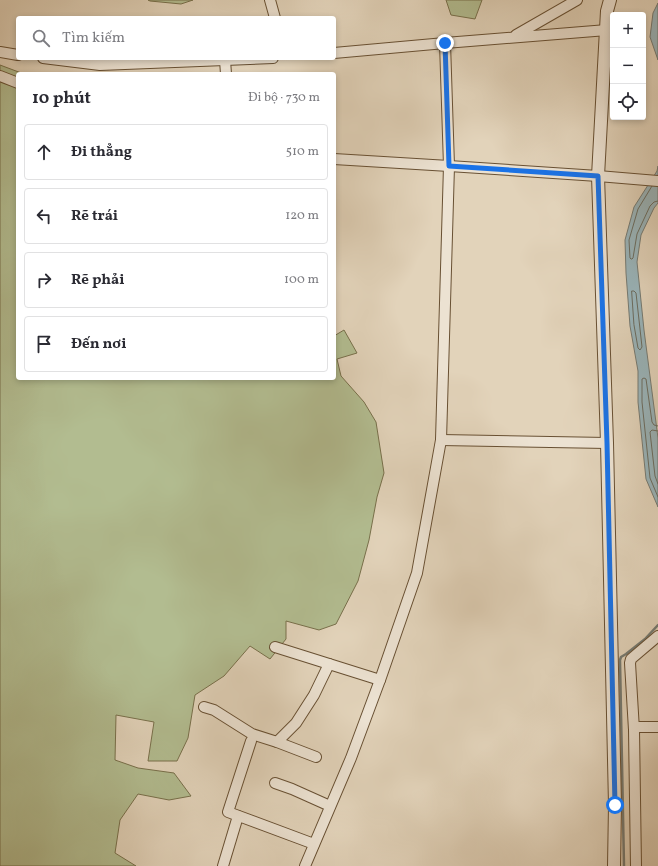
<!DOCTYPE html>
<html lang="vi">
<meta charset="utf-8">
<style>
:root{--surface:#fff;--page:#f7f7f7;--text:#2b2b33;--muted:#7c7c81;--line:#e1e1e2}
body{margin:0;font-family:Vollkorn,serif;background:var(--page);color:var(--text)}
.controls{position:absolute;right:12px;top:12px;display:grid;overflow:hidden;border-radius:4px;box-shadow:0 2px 6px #0003}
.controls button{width:36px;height:36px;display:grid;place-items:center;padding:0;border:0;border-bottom:1px solid var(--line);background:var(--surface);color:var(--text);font:20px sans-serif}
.stop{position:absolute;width:12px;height:12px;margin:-9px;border:3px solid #1a73e8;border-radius:50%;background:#fff}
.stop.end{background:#1a73e8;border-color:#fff;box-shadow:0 1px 4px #0008}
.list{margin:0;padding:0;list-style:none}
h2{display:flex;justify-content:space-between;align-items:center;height:52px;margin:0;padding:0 16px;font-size:17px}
h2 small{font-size:13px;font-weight:400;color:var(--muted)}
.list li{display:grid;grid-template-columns:26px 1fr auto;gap:12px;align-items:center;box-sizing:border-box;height:56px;margin:0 8px 8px;padding:0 8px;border:1px solid var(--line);border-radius:4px}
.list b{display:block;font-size:15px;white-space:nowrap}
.list em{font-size:13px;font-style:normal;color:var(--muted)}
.icon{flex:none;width:22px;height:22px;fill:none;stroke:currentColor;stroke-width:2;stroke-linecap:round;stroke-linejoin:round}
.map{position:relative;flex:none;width:658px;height:866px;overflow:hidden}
.search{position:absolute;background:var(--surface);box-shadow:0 2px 6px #0003;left:16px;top:16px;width:320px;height:44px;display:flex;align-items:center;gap:10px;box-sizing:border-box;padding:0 14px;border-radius:4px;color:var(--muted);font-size:15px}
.panel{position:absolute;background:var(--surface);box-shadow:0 2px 6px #0003;left:16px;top:72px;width:320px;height:308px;border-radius:4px}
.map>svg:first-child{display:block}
</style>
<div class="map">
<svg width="658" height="866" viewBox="0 0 658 866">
<rect width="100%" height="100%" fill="#e2d3ba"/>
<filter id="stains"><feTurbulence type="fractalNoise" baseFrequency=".005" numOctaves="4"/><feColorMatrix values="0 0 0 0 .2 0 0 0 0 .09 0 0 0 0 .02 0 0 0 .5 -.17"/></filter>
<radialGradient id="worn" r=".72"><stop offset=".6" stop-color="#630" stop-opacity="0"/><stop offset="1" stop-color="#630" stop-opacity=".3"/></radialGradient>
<g fill="#b2bc90" stroke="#78704b">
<path d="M148 0H193L181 4 150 1Z"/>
<path d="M446 0H482L475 19 451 15Z"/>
<path d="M0 65 24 74H18V378H334V336L344 330 357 353 337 359 341 376 364 402 376 422 384 473 377 497 369 540 358 581 336 624 319 630 286 621V639L270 659 250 646 224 676 195 695 188 738 177 761H148L154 722 116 715 115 760 138 768 174 773 191 796 169 800 138 794 120 820 115 853 136 866H0Z"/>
</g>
<g fill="#9ab5bb" stroke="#767b73">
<path d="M658 3V60L650 37 653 13Z"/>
<path d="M658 166V203L654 208 641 235 637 262 644 330 658 438V507L646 479 638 402V371L630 326 626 273 625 240 634 207 657 171Z"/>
</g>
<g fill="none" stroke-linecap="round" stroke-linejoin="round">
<g stroke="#6c6d60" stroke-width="1">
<path d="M652 186 638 209 629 240 630 258 631 259H632L633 258 637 234 650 206 654 202 658 201"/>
<path d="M632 291H634L636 293 642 347 640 350 638 348 634 325Z"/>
<path d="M658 426 654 425 652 422 646 379 644 378 642 379V402L650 478 658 497"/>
<path d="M658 431 652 430 650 432 655 476 658 484"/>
</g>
<path stroke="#767b73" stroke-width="2.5" d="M624 866 620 660 621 657 626 654 645 639 658 625"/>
<defs>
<g id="minor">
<path d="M270 0 275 18"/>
<path d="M516 35 577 0"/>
<path d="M0 52 18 55"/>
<path d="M334 53 445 43 607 30"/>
<path d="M43 58 100 65 273 58"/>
<path d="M225 60 226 74"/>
<path d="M0 76 18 83"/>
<path d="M334 159 449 166 598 176 658 181"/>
<path d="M441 440 607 443"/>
<path d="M275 647 380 680"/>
<path d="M204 707 214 710 252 734 277 742 316 757"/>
<path d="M634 727H658"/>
<path d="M251 741 228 812 314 844"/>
<path d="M277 742 296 723 314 695 329 664"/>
<path d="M275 783 292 789 330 806"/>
<path d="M223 866 238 816"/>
<path d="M305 866 351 758 380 680 417 573 441 440 449 166 445 43"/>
<path d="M636 866 634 730 630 663 631 659 658 636"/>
</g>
<path id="tertiary" d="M610 0 607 11 598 176 607 443 615 805 614 866"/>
</defs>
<use href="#minor" stroke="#685033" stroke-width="12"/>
<use href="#tertiary" stroke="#685033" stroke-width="14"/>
<use href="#minor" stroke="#ece2d2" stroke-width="10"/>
<use href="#tertiary" stroke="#ece2d2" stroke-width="12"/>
</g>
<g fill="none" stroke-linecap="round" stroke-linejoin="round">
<path stroke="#1a73e8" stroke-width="5" d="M445 43 449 166 598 176 607 443 615 805"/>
</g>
<rect width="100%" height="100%" filter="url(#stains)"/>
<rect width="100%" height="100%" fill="url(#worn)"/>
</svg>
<div class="controls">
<button>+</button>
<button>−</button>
<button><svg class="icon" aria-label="locate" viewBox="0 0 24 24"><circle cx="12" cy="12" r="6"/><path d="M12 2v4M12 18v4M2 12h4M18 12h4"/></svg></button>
</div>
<div class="stop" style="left:615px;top:805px"></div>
<div class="stop end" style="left:445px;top:43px"></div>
<div class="search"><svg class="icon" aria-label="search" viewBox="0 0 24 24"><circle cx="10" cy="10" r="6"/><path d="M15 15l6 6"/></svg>Tìm kiếm</div>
<section class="panel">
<h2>10 phút<small>Đi bộ · 730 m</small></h2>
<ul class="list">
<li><svg class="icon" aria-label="ahead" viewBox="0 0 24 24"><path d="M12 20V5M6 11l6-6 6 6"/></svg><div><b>Đi thẳng</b></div><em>510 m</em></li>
<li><svg class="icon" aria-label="left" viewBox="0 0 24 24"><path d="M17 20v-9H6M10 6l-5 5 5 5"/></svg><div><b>Rẽ trái</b></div><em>120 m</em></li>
<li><svg class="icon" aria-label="right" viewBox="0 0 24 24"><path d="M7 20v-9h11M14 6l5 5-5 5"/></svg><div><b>Rẽ phải</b></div><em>100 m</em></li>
<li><svg class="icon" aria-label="arrive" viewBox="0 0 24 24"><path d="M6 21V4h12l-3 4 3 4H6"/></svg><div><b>Đến nơi</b></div></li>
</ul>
</section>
</div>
